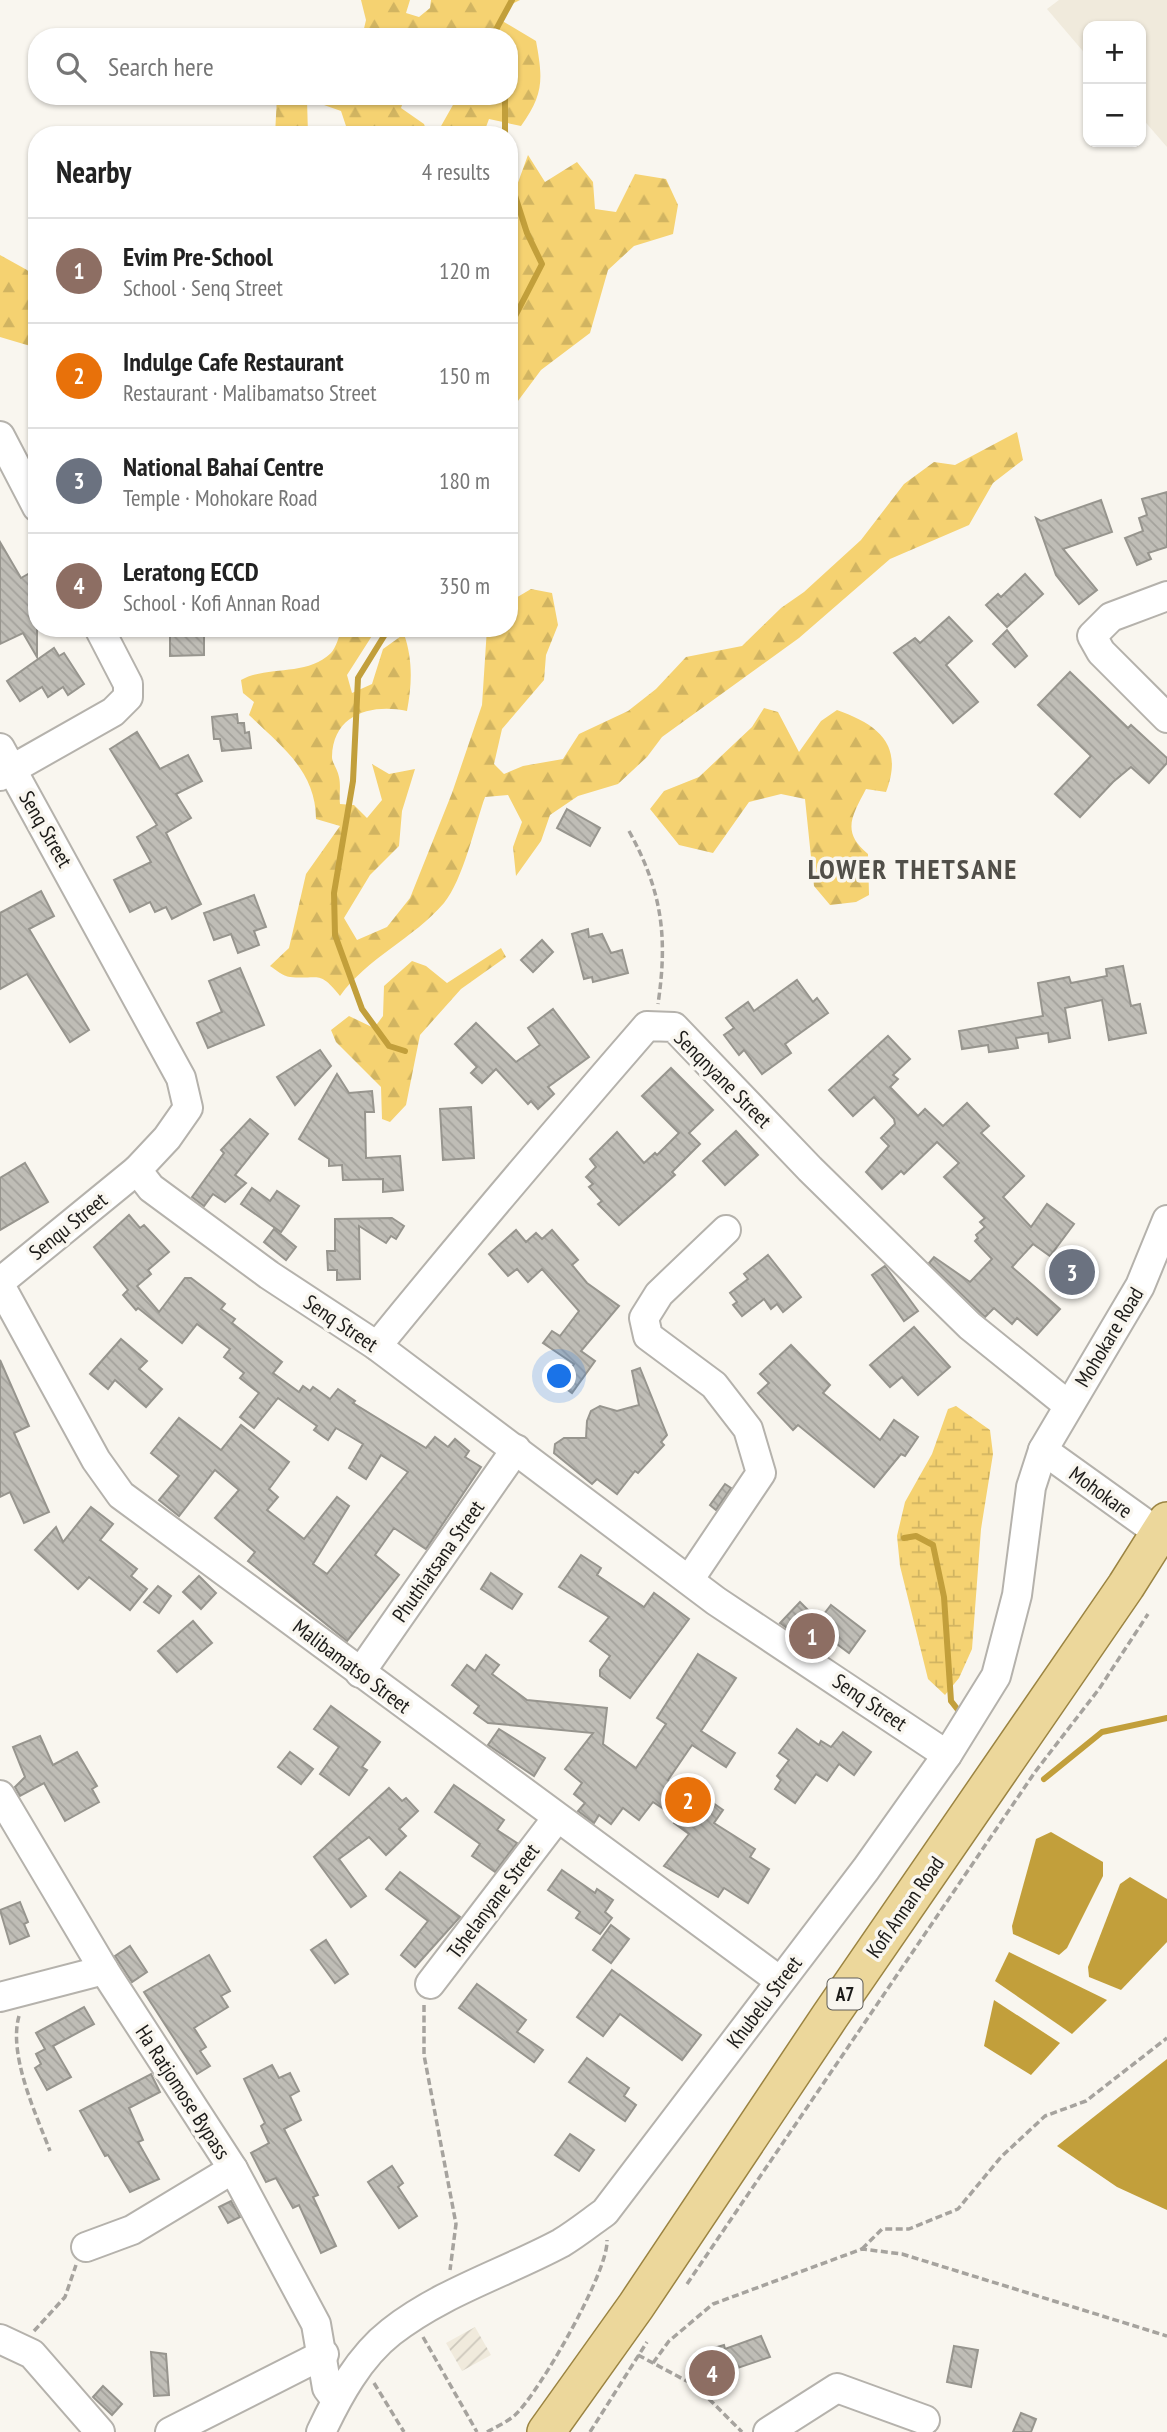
<!DOCTYPE html>
<meta charset="utf-8">
<style>
:root{--surface:#fff;--page:#f2f2f2;--text:#222;--muted:#767676;--line:#e0e0e0;--accent:#0b8043}
body{margin:0;font-family:"PT Sans Narrow",sans-serif;background:var(--page);color:var(--text)}
.controls{position:absolute;right:21px;top:21px;display:grid;overflow:hidden;border-radius:14px;box-shadow:0 2px 5px #0004}
.controls button{width:63px;height:63px;display:grid;place-items:center;padding:0;border:0;border-bottom:2px solid var(--line);background:var(--surface);color:var(--text);font:35px sans-serif}
.you{position:absolute;left:560px;top:1377px;width:24px;height:24px;margin:-18px;border:5px solid #fff;border-radius:50%;background:#1a73e8;box-shadow:0 0 0 10px #1a73e833}
.badge{display:grid;place-items:center;width:46px;height:46px;border-radius:50%;background:var(--accent);color:#fff;font-size:23px;font-weight:700}
.pin{position:absolute;translate:-50% -50%;border:4px solid #fff;box-shadow:0 2px 7px #0006}
.list{margin:0;padding:0;list-style:none}
h2{display:flex;justify-content:space-between;align-items:center;height:91px;margin:0;padding:0 28px;font-size:30px}
h2 small{font-size:23px;font-weight:400;color:var(--muted)}
.list li{display:grid;grid-template-columns:46px 1fr auto;gap:21px;align-items:center;box-sizing:border-box;height:105px;padding:0 28px;border-top:2px solid var(--line)}
.list b{display:block;font-size:26px;white-space:nowrap}
.list p{margin:0;font-size:23px;white-space:nowrap;color:var(--muted)}
.list em{font-size:23px;font-style:normal;color:var(--muted)}
.icon{flex:none;width:38px;height:38px;fill:none;stroke:currentColor;stroke-width:2;stroke-linecap:round;stroke-linejoin:round}
.map{position:relative;flex:none;width:1167px;height:2432px;overflow:hidden}
.search{position:absolute;background:var(--surface);box-shadow:0 2px 5px #0004;left:28px;top:28px;width:490px;height:77px;display:flex;align-items:center;gap:18px;box-sizing:border-box;padding:0 24px;border-radius:28px;color:var(--muted);font-size:26px}
.panel{position:absolute;background:var(--surface);box-shadow:0 2px 5px #0004;left:28px;top:126px;width:490px;height:511px;border-radius:28px}
.map>svg:first-child{display:block}
</style>
<div class="map">
<svg width="1167" height="2432" viewBox="0 0 1167 2432">
<defs>
<pattern id="industrial-furrows" width="10" height="10" patternUnits="userSpaceOnUse" patternTransform="scale(1.75)"><rect width="10" height="10" fill="#f0eadc"/><path d="M-1 1l2-2M0 10L10 0M9 11l2-2" fill="none" stroke="#cdc8bc"/></pattern>
<pattern id="forest-firs" width="22" height="20" patternUnits="userSpaceOnUse" patternTransform="scale(1.75)"><rect width="22" height="20" fill="#f5d271"/><path d="M5 1l3.5 6h-7zM16 11l3.5 6h-7z" fill="#d1b461"/></pattern>
<pattern id="wetland-marsh" width="20" height="14" patternUnits="userSpaceOnUse" patternTransform="scale(1.75)"><rect width="20" height="14" fill="#f5d271"/><path d="M1 5h8M5 5V1M11 12h8M15 12V8" fill="none" stroke="#d1b461"/></pattern>
<pattern id="building-back-hatch" width="6" height="6" patternUnits="userSpaceOnUse" patternTransform="scale(1.75)"><rect width="6" height="6" fill="#bfbdb6"/><path d="M-1 5l2 2M0 0l6 6M5-1l2 2" fill="none" stroke="#a4a29c"/></pattern>
</defs>
<rect width="100%" height="100%" fill="#f9f6ef"/>
<path fill="#f0eadc" d="M1059 0H1167V147L1141 117V26H1088V57L1047 9Z"/>
<path fill="url(#industrial-furrows)" d="M475 2327 491 2355 462 2371 446 2343Z"/>
<g fill="url(#forest-firs)">
<path d="M361 0H410L406 13 419 17 430 8 431 0H520L512 4 499 19 536 41C543 79 544 94 521 126L489 119 483 135H436L458 96H509V37H362L366 20Z"/>
<path d="M277 96H358L365 99V96H405L401 108 424 124 428 135H349L341 111 307 99 308 135H275Z"/>
<path d="M528 155 545 182 577 162 593 182 595 209 616 212 635 174 666 179 678 205 673 234 634 246 608 270 590 333 541 370 509 413V192L516 188Z"/>
<path d="M0 255 27 270 37 280V348L0 337Z"/>
<path d="M1017 432 1023 460 993 483 969 525 890 559 799 638 662 737 647 757 618 784 578 796 550 815 541 841 516 876 513 847 522 822 508 795 485 797C475 825 463 880 444 903 413 939 367 958 340 996 319 969 318 980 290 977 283 976 276 970 270 966L289 948 306 874 340 826 316 819C316 771 281 746 249 715L254 702 243 693 241 680C268 665 306 677 331 653 336 648 339 636 342 628H377L347 675 352 693 372 684 383 649 404 634C413 660 412 684 407 711 373 704 333 713 332 757 332 763 338 770 339 777 341 786 339 796 340 804L354 805 367 818 382 800 372 764 389 774 415 769 402 811 399 846 370 875 344 918 357 940 387 927 410 898 452 793 482 705 487 628H509V602L531 589 552 593 558 625 546 655 544 680 502 729 494 764 504 774 523 766 563 759 579 734 628 711 656 689 686 657 742 646 781 608 804 592 861 540 904 484 934 462 955 465Z"/>
<path d="M764 708 778 712 799 752 821 721 837 710C879 725 904 745 886 792L866 789C852 816 841 832 868 854L869 895 856 902 830 905 814 886 805 799 781 794 749 802 713 853 679 845 650 809 664 791 699 777 752 727Z"/>
<path d="M501 948 506 957 461 989 420 1035 406 1105 390 1122 382 1119 381 1087 336 1042 331 1030 349 1016 374 1028 383 1016 384 986 412 961 426 966 447 983Z"/>
</g>
<path fill="url(#wetland-marsh)" d="M956 1406 990 1430 993 1454 981 1529 972 1649 959 1678 945 1695 928 1679 900 1566 897 1536 905 1502 932 1454 948 1409Z"/>
<g fill="#c29f3b">
<path d="M1051 1832 1103 1862V1876L1067 1948 1059 1955 1013 1934 1012 1926 1036 1839Z"/>
<path d="M1130 1877 1167 1899V1942L1121 1990 1089 1977 1088 1967 1120 1884Z"/>
<path d="M1009 1952 1107 2000 1072 2034 995 1981Z"/>
<path d="M994 2000 1060 2043 1031 2075 984 2046Z"/>
<path d="M1167 2059V2210L1117 2187 1057 2146Z"/>
</g>
<g fill="none" stroke-linecap="round" stroke-linejoin="round">
<g stroke="#c29f3b" stroke-width="6">
<path d="M492 37 512 0"/>
<path d="M505 135V96"/>
<path d="M509 177 527 233 542 264 509 328"/>
<path d="M389 628 358 678 353 781 334 893 335 935 362 1009 389 1046 405 1051"/>
<path d="M904 1538 916 1536 933 1545 944 1597 951 1701 962 1715"/>
<path d="M1044 1779 1102 1732 1167 1718"/>
</g>
</g>
<g fill="url(#building-back-hatch)" stroke="#97958e" stroke-width="2">
<path d="M1167 492V547L1148 553 1151 559 1137 565 1125 538 1143 531 1139 518 1147 515 1142 499Z"/>
<path d="M1101 500 1112 532 1063 549 1097 590 1079 604 1056 575 1036 518 1041 521Z"/>
<path d="M0 542 21 578 37 569V657L23 633 0 644Z"/>
<path d="M1025 574 1043 594 1007 627 986 605 998 594 1001 597Z"/>
<path d="M949 617 972 641 946 665 978 702 953 723 894 653 915 638 920 643Z"/>
<path d="M170 628H204V655L170 656Z"/>
<path d="M1007 630 1027 656 1015 667 993 644Z"/>
<path d="M54 648 59 656 64 653 84 684 68 695 63 687 48 697 42 687 20 701 7 681Z"/>
<path d="M1070 672 1128 728 1131 725 1167 758V763L1149 783 1131 767 1113 782 1080 817 1055 794 1091 756 1038 705Z"/>
<path d="M237 714 238 723H244L245 733 249 732 251 748 222 751 220 739H214L212 717Z"/>
<path d="M137 732 160 769 188 755 202 781 176 794 191 818 166 833 201 904 172 919 166 907 155 912 150 902 130 912 114 880 151 862 137 837 157 825 110 749Z"/>
<path d="M567 809 600 828 590 846 557 828Z"/>
<path d="M41 891 54 916 29 929 89 1030 70 1042 27 974 0 989V913Z"/>
<path d="M254 895 266 927 254 931 259 945 238 953 231 934 214 940 204 913Z"/>
<path d="M588 929 589 937 602 934 611 953 622 950 628 973 593 982 592 977 584 979 572 934Z"/>
<path d="M542 940 553 952 533 972 521 960Z"/>
<path d="M1123 966 1131 1006 1140 1004 1146 1033 1109 1040 1102 1000 1065 1008 1070 1038 1049 1042 1048 1033 1016 1038 1018 1048 989 1052 988 1045 962 1049 959 1031 1043 1016 1038 983 1069 977 1071 983 1107 976 1106 969Z"/>
<path d="M240 968 264 1025 208 1048 197 1023 222 1012 209 981Z"/>
<path d="M797 980 813 1002 817 998 828 1013 785 1044 791 1053 762 1074 744 1050 739 1055 724 1035 734 1028 726 1018 748 1002 754 1011Z"/>
<path d="M553 1009 589 1057 548 1087 554 1094 538 1109 531 1101 528 1104 496 1069 482 1083 471 1073 477 1067 455 1044 476 1023 516 1062 540 1045 528 1028Z"/>
<path d="M888 1036 910 1059 893 1075 898 1079 890 1087 918 1116 925 1109 943 1126 967 1103 989 1126 981 1133 1024 1176 1003 1197 1031 1227 1047 1204 1074 1224 1050 1256 1033 1244 1012 1267 1060 1309 1037 1335 1017 1318 1012 1324 994 1308 985 1317 929 1263 934 1257 970 1282 992 1259 975 1241 978 1238 976 1235 985 1227 980 1222 985 1218 944 1177 959 1163 937 1142 904 1174 901 1171 882 1189 866 1172 889 1146 881 1138 895 1124 894 1119 874 1097 853 1116 829 1090Z"/>
<path d="M320 1050 331 1066 295 1105 277 1077Z"/>
<path d="M671 1068 713 1110 689 1133 700 1144 672 1172 675 1175 619 1225 598 1204 602 1201 589 1187 593 1184 586 1177 596 1167 590 1159 617 1132 644 1163 655 1153 657 1155 679 1133 642 1096Z"/>
<path d="M337 1074 349 1093 372 1091 374 1112H365L366 1158 400 1156 403 1190 383 1192V1179L343 1180 342 1165 329 1166V1159L299 1139Z"/>
<path d="M471 1107 474 1158 443 1160 440 1109Z"/>
<path d="M250 1119 268 1134 235 1175 246 1183 225 1202 213 1194 204 1206 192 1197 224 1153 221 1150Z"/>
<path d="M736 1131 758 1155 725 1185 703 1161Z"/>
<path d="M25 1163 48 1202 0 1230V1178Z"/>
<path d="M252 1188 270 1201 277 1191 299 1206 281 1232 241 1204Z"/>
<path d="M129 1215 140 1228 144 1225 169 1252 148 1270 151 1274 137 1286 159 1312 185 1278H191L225 1304 221 1309 235 1319 232 1323 282 1362 273 1373 299 1392 303 1386 310 1391 313 1387 330 1399 338 1389 355 1401 353 1403 426 1448 435 1437 448 1447 455 1439 469 1451 465 1457 481 1467 426 1549 394 1528 375 1555 399 1575 347 1641 248 1561 255 1552 215 1518 239 1490 215 1470 179 1516 159 1500 179 1476 151 1453 179 1418 221 1450 241 1425 289 1462 269 1489 278 1497 267 1510 304 1539 337 1497 349 1506 313 1564 327 1574 408 1472 381 1455 366 1479 349 1468 363 1444 336 1428 328 1440 314 1430 317 1426 278 1398 254 1428 240 1417 259 1393 240 1378 244 1373 224 1357 230 1349 197 1324 182 1343 138 1308 136 1310 123 1295 128 1290 94 1247Z"/>
<path d="M392 1218 404 1226 396 1239 391 1236 386 1243 359 1226 360 1279 337 1280V1270H328L327 1251H335V1219Z"/>
<path d="M274 1229 296 1247 286 1260 264 1242Z"/>
<path d="M516 1230 526 1242 536 1233 542 1239 552 1230 578 1260 572 1265 587 1283 619 1306 581 1351 595 1361 572 1393 560 1384 574 1364 543 1343 552 1331 560 1336 579 1311 542 1269 528 1282 517 1269 508 1276 489 1254Z"/>
<path d="M768 1255 801 1297 783 1312 777 1304 771 1309 764 1299 742 1316 733 1305 737 1302 730 1293 748 1279 744 1274Z"/>
<path d="M885 1266 918 1311 904 1321 872 1275Z"/>
<path d="M914 1327 950 1367 918 1395 902 1377 890 1387 870 1365Z"/>
<path d="M121 1339 147 1361 139 1369 162 1389 146 1407 115 1380 108 1389 90 1374Z"/>
<path d="M791 1345 830 1385 823 1393 880 1440 894 1420 918 1437 905 1456 901 1454 874 1487 798 1425 793 1430 758 1393 769 1383 760 1374Z"/>
<path d="M0 1360 29 1426 14 1433 49 1512 24 1523 10 1492 0 1497Z"/>
<path d="M640 1368 667 1435 661 1442 664 1445 638 1473 635 1471 617 1494 597 1479 592 1484 554 1453 555 1444 564 1438H586L587 1421 591 1411 600 1406 617 1411 639 1405 632 1371Z"/>
<path d="M725 1484 731 1488 716 1510 710 1505Z"/>
<path d="M91 1507 113 1524 100 1540 137 1569 131 1576 147 1589 130 1610 89 1577 78 1589 35 1550 56 1527 63 1542Z"/>
<path d="M581 1555 601 1568 597 1575 644 1607 654 1593 689 1619 630 1698 600 1676V1670L610 1656 590 1641 609 1617 559 1587Z"/>
<path d="M491 1573 522 1594 512 1609 481 1589Z"/>
<path d="M199 1576 216 1593 201 1609 183 1592Z"/>
<path d="M158 1586 171 1596 159 1613 144 1602Z"/>
<path d="M800 1602 814 1616 797 1635 780 1623Z"/>
<path d="M831 1605 865 1631 849 1653 814 1627Z"/>
<path d="M193 1621 212 1643 177 1672 158 1651Z"/>
<path d="M698 1654 736 1678 701 1731 735 1753 726 1767 692 1745 668 1780 696 1800 700 1794 723 1810 714 1823 755 1849 750 1857 769 1869 748 1903 724 1888 718 1897 664 1866 689 1834 674 1823 677 1818 653 1802 639 1820 623 1808 611 1824 599 1815 594 1823 578 1811 585 1803 574 1794 582 1783 565 1769 593 1733 488 1723 474 1713 479 1706 452 1685 467 1665 475 1671 486 1655 499 1665 492 1674 527 1700 607 1708 603 1744 636 1768 666 1724 657 1718Z"/>
<path d="M331 1706 380 1742 362 1767 367 1770 349 1795 320 1774 339 1747 314 1729Z"/>
<path d="M499 1729 545 1758 534 1776 488 1745Z"/>
<path d="M797 1729 819 1745 821 1741 831 1747 843 1732 871 1752 854 1775 839 1764 827 1781 816 1774 795 1803 775 1789 781 1780 777 1776 789 1760 779 1753Z"/>
<path d="M40 1736 53 1765 77 1752 97 1786 92 1789 99 1802 65 1821 44 1783 20 1796 15 1787 25 1777 13 1747Z"/>
<path d="M290 1752 313 1769 301 1784 278 1767Z"/>
<path d="M454 1785 504 1820 497 1830 517 1843 495 1872 472 1856 480 1844 435 1812Z"/>
<path d="M389 1788 402 1801 406 1798 418 1811 399 1829 406 1836 386 1855 369 1837 339 1859 366 1896 351 1907 314 1857Z"/>
<path d="M562 1870 595 1893 597 1889 613 1900 605 1912 612 1918 600 1934 576 1918 580 1912 548 1890Z"/>
<path d="M400 1872 460 1917 415 1967 401 1955 428 1921 386 1889Z"/>
<path d="M20 1902 28 1922 24 1924 29 1936 10 1944 0 1910Z"/>
<path d="M611 1925 629 1939 611 1963 593 1950Z"/>
<path d="M326 1940 348 1974 335 1983 311 1950Z"/>
<path d="M130 1946 147 1972 132 1982 115 1956Z"/>
<path d="M209 1955 230 1991 221 1996 228 2007 194 2028 206 2047 200 2051 210 2066 197 2074 144 1992Z"/>
<path d="M612 1970 701 2035 682 2060 620 2014 603 2036 577 2017Z"/>
<path d="M477 1984 526 2020 517 2032 543 2050 534 2062 459 2008Z"/>
<path d="M84 2007 94 2024 53 2046 71 2077 47 2090 35 2068 41 2064 36 2054 45 2049 36 2033Z"/>
<path d="M587 2058 629 2088 624 2096 636 2105 625 2121 569 2082Z"/>
<path d="M272 2065 279 2078 290 2073 299 2091 290 2096 301 2120 284 2129 318 2195 313 2197 336 2246 321 2253 299 2205 293 2208 276 2178 266 2182 251 2153 269 2143 261 2126 265 2123 244 2079Z"/>
<path d="M151 2074 160 2092 129 2108 143 2140 138 2142 159 2179 130 2192 108 2155 105 2156 80 2111Z"/>
<path d="M570 2134 594 2150 579 2171 555 2155Z"/>
<path d="M392 2166 403 2183 398 2187 417 2216 399 2228 368 2182Z"/>
<path d="M231 2201 240 2217 228 2223 219 2207Z"/>
<path d="M761 2336 770 2357 708 2378 700 2352 724 2345 725 2349Z"/>
<path d="M954 2346 978 2350 971 2387 947 2382Z"/>
<path d="M151 2352 166 2354 169 2395 154 2396Z"/>
<path d="M103 2386 122 2404 112 2415 93 2397Z"/>
<path d="M1021 2413 1036 2419 1031 2432H1013Z"/>
</g>
<g fill="none" stroke-linecap="round" stroke-linejoin="round">
<defs>
<g id="minor">
<path d="M0 436 37 507"/>
<path d="M1167 596 1111 617 1092 636 1101 652 1167 718"/>
<path d="M0 748 181 1078 188 1108 167 1138 137 1170 151 1188 269 1275 377 1346 716 1601 947 1755"/>
<path d="M0 776 113 712 128 697V684L99 628"/>
<path d="M0 1282 137 1170"/>
<path d="M0 1285 96 1460 121 1495 780 1981"/>
<path d="M377 1346C465 1238 555 1132 647 1026L674 1027 810 1169 970 1326 1068 1405"/>
<path d="M1043 1450 1167 1539"/>
<path d="M689 1580 761 1473 748 1429 714 1385 648 1336 644 1318 659 1294 726 1230"/>
<path d="M360 1673 516 1449"/>
<path d="M0 1795 104 1970 233 2169 316 2324 327 2388 336 2400"/>
<path d="M430 1984 557 1818"/>
<path d="M0 1997 104 1970"/>
<path d="M86 2247 132 2230 233 2169"/>
<path d="M0 2339 32 2354 100 2432"/>
<path d="M170 2432 324 2354"/>
<path d="M321 2432C338 2396 359 2357 391 2332 442 2292 505 2273 561 2243 576 2234 591 2222 605 2212L866 1869 947 1755 996 1676 1017 1595 1031 1487 1043 1450 1140 1286 1167 1220"/>
<path d="M768 2432 837 2388 925 2420"/>
</g>
<path id="major" d="M546 2432 636 2306 830 2016 1126 1586 1167 1521"/>
</defs>
<use href="#minor" stroke="#b5b2ac" stroke-width="32"/>
<use href="#major" stroke="#9b8442" stroke-width="40"/>
<g stroke="#a6a39e" stroke-width="3.5" stroke-dasharray="7 3.5" stroke-linecap="butt">
<path d="M629 831C662 891 668 936 658 1004"/>
<path d="M424 2005V2055L456 2224 450 2270"/>
<path d="M19 2016C8 2055 36 2114 50 2151"/>
<path d="M862 2249 882 2229H909L958 2209 1001 2157 1045 2116 1086 2101 1167 2038"/>
<path d="M687 2284 1035 1772 1099 1689 1148 1614"/>
<path d="M34 2331 65 2297 76 2265"/>
<path d="M423 2337 477 2432"/>
<path d="M638 2355 696 2386 742 2432"/>
<path d="M653 2363 669 2341 713 2304 862 2249 902 2254 1167 2336"/>
<path d="M374 2383 404 2432"/>
<path d="M487 2432C496 2427 507 2422 515 2415 539 2393 609 2271 607 2240"/>
<path d="M590 2432 647 2342"/>
</g>
<use href="#minor" stroke="#fff" stroke-width="28"/>
<use href="#major" stroke="#ecd79b" stroke-width="37"/>
</g>
<g text-anchor="middle" dominant-baseline="central" stroke-width="7" stroke-linejoin="round" paint-order="stroke">
<rect fill="#f9f6ef" stroke="#5e5d59" stroke-width="2" x="827.5" y="1978.5" width="35" height="31" rx="5"/>
<g font-size="19" font-weight="bold" fill="#1c1b19">
<text x="845" y="1994">A7</text>
</g>
<g font-size="21" fill="#1c1b19" stroke="#f9f6ef">
<text transform="translate(46 829) rotate(60)">Senq Street</text>
<text transform="translate(723 1079) rotate(45)">Senqnyane Street</text>
<text transform="translate(68 1226) rotate(-39)">Senqu Street</text>
<text transform="translate(341 1323) rotate(34)">Senq Street</text>
<text transform="translate(1109 1337) rotate(-59)">Mohokare Road</text>
<text transform="translate(1101 1492) rotate(36)">Mohokare</text>
<text transform="translate(438 1561) rotate(-55)">Phuthiatsana Street</text>
<text transform="translate(352 1666) rotate(37)">Malibamatso Street</text>
<text transform="translate(870 1702) rotate(34)">Senq Street</text>
<text transform="translate(493 1901) rotate(-53)">Tshelanyane Street</text>
<text transform="translate(905 1907) rotate(-55)">Kofi Annan Road</text>
<text transform="translate(764 2002) rotate(-53)">Khubelu Street</text>
<text transform="translate(183 2092) rotate(57)">Ha Ratjomose Bypass</text>
</g>
<g font-size="28" font-weight="bold" letter-spacing="2" fill="#514f49" stroke="#f9f6ef">
<text x="913" y="868">LOWER THETSANE</text>
</g>
</g>
</svg>
<div class="controls">
<button>+</button>
<button>−</button>
</div>
<div class="you"></div>
<div class="pin badge" style="left:812px;top:1636px;background:#8d6e63">1</div>
<div class="pin badge" style="left:688px;top:1800px;background:#e8710a">2</div>
<div class="pin badge" style="left:1072px;top:1272px;background:#6b7280">3</div>
<div class="pin badge" style="left:712px;top:2373px;background:#8d6e63">4</div>
<div class="search"><svg class="icon" aria-label="search" viewBox="0 0 24 24"><circle cx="10" cy="10" r="6"/><path d="M15 15l6 6"/></svg>Search here</div>
<section class="panel">
<h2>Nearby<small>4 results</small></h2>
<ul class="list">
<li><span class="badge" style="background:#8d6e63">1</span><div><b>Evim Pre-School</b><p>School · Senq Street</p></div><em>120 m</em></li>
<li><span class="badge" style="background:#e8710a">2</span><div><b>Indulge Cafe Restaurant</b><p>Restaurant · Malibamatso Street</p></div><em>150 m</em></li>
<li><span class="badge" style="background:#6b7280">3</span><div><b>National Bahaí Centre</b><p>Temple · Mohokare Road</p></div><em>180 m</em></li>
<li><span class="badge" style="background:#8d6e63">4</span><div><b>Leratong ECCD</b><p>School · Kofi Annan Road</p></div><em>350 m</em></li>
</ul>
</section>
</div>
